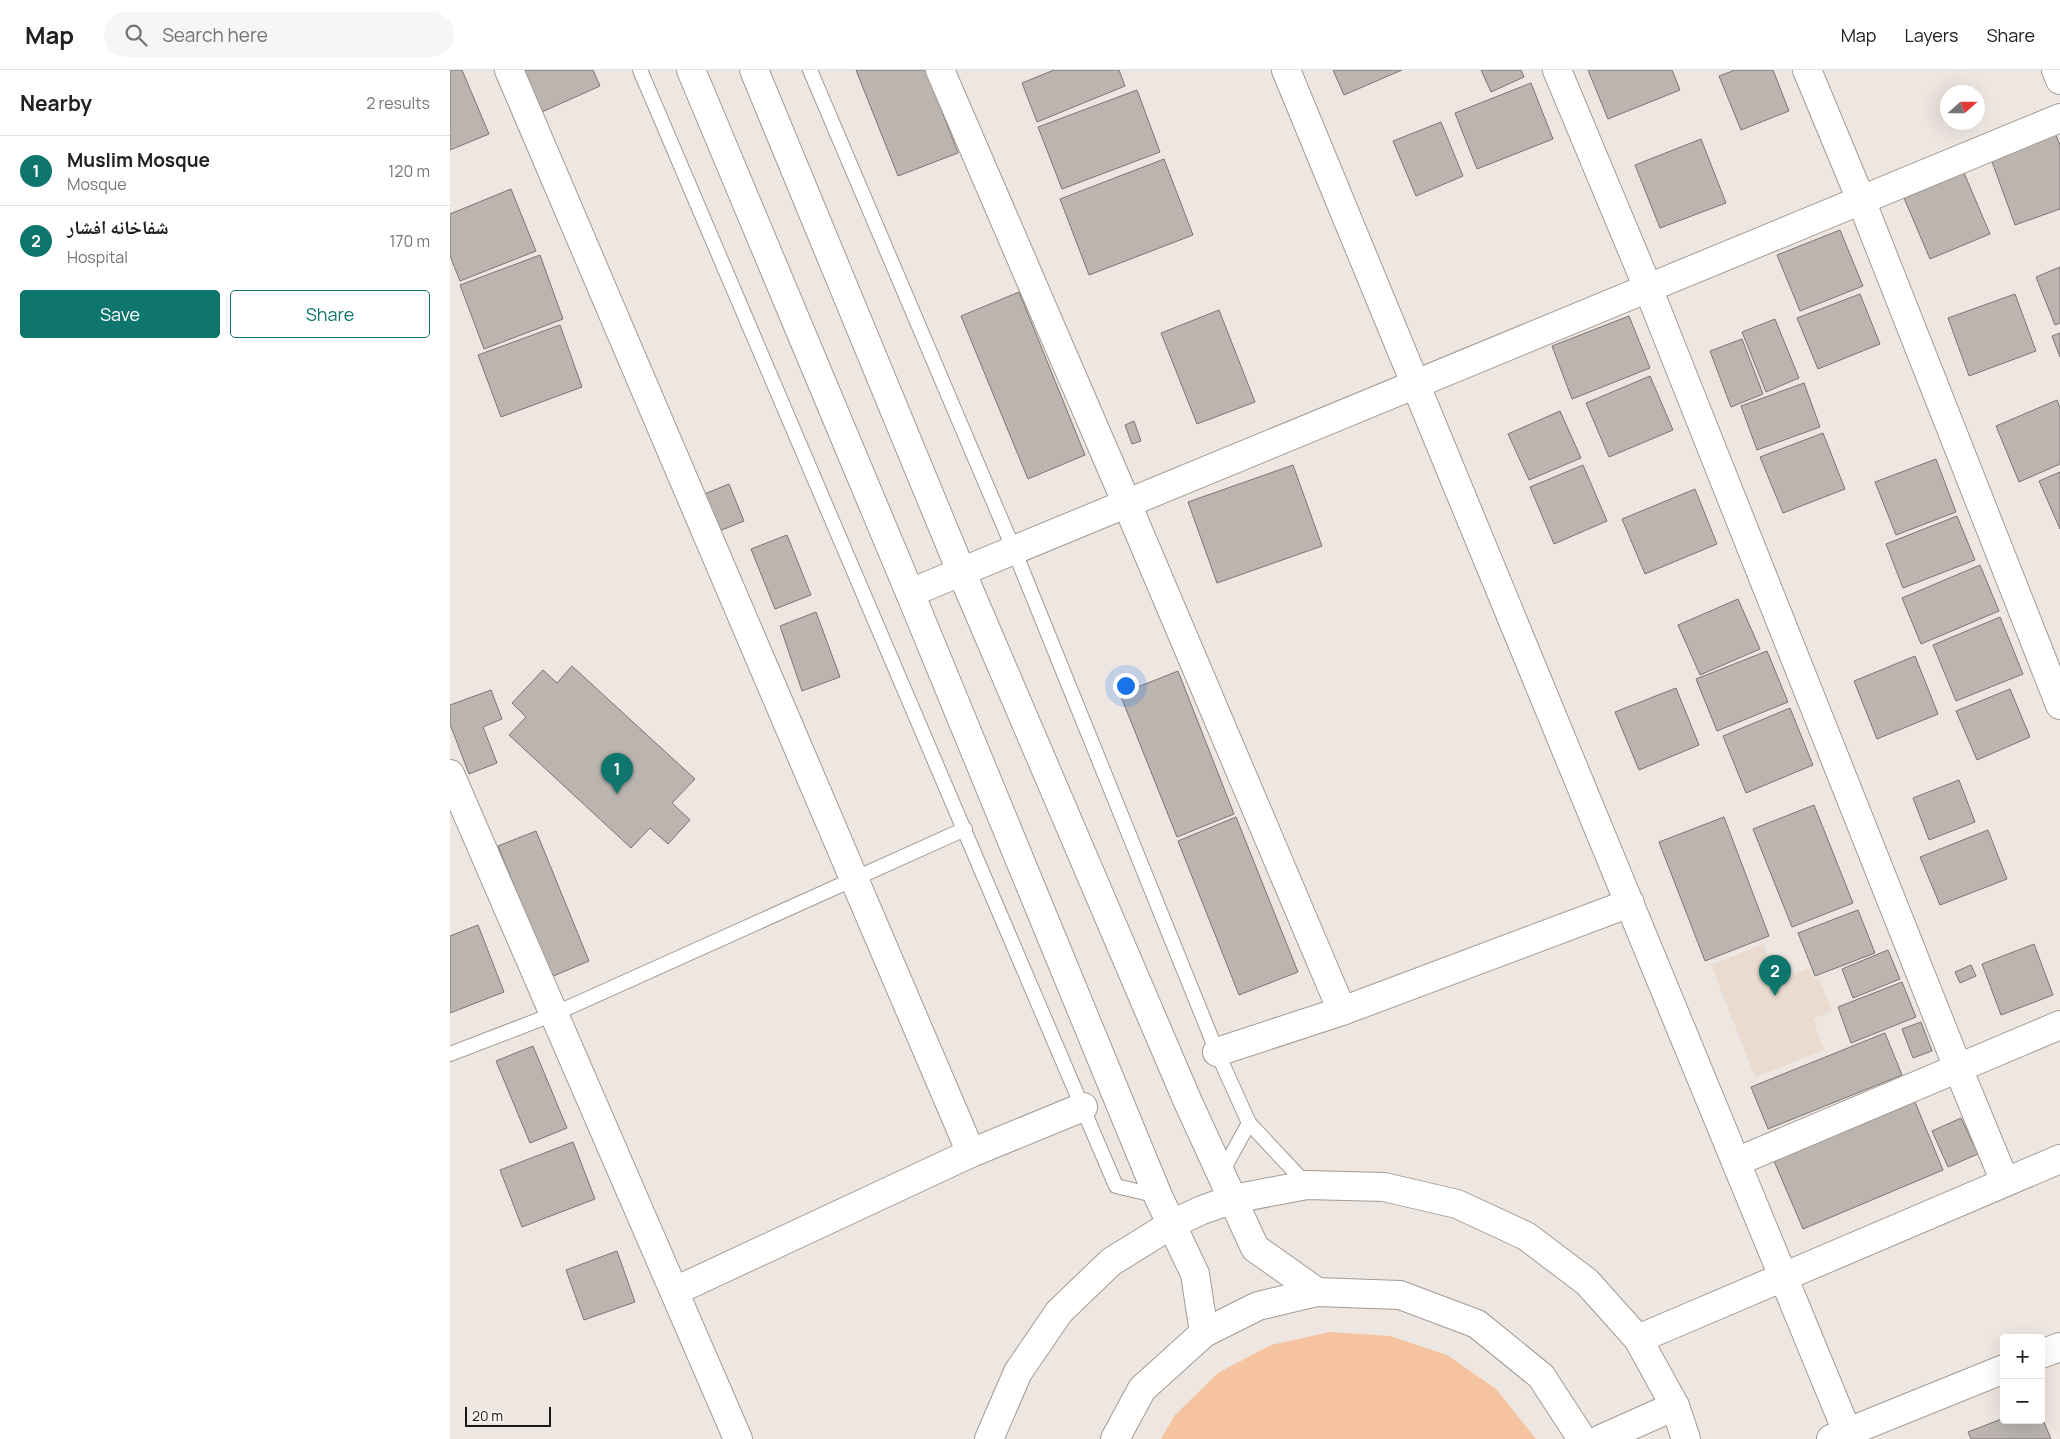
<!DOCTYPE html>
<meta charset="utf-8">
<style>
:root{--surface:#fff;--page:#f6f6f6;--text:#202124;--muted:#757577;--line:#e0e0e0;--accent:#0f766e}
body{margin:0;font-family:Manrope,"Noto Naskh Arabic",sans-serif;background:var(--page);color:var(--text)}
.controls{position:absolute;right:15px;bottom:15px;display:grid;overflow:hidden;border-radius:5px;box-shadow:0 5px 20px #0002}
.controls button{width:45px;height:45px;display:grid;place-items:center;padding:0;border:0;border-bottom:1px solid var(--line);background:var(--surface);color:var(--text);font:25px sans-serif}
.compass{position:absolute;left:1490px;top:15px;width:45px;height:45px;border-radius:50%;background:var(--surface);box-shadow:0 5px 20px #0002;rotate:69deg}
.scale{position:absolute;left:15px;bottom:12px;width:86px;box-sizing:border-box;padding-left:5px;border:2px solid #1a1715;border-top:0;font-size:14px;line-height:18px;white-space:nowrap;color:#1a1715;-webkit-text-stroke:4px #fbf3ee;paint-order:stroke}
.you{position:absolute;left:675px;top:615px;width:18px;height:18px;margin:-12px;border:4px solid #fff;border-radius:50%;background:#1a73e8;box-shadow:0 0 0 8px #1a73e833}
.badge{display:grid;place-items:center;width:32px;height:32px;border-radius:50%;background:var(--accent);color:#fff;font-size:16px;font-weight:700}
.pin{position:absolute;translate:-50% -41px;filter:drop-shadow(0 1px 2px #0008)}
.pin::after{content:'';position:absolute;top:26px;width:18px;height:15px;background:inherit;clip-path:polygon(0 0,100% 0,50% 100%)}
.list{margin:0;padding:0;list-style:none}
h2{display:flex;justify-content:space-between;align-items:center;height:65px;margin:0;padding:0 20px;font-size:21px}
h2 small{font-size:16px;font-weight:400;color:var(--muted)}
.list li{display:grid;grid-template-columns:32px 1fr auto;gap:15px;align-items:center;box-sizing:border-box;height:70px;padding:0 20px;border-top:1px solid var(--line)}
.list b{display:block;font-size:19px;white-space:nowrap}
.list p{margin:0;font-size:16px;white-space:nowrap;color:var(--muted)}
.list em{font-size:16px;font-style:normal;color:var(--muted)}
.actions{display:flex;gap:10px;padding:15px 20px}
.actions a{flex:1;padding:11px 0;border:1px solid var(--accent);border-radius:5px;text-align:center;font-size:18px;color:var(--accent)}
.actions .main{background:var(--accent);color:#fff}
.icon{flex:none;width:28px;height:28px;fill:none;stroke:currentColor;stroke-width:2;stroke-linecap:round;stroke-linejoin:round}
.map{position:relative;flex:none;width:1610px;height:1369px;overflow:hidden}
header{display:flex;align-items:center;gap:30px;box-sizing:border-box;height:70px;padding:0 25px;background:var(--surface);border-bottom:1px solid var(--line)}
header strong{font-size:24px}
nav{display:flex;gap:28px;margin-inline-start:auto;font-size:18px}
.search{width:350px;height:45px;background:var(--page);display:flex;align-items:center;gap:12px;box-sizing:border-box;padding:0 18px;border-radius:28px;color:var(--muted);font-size:19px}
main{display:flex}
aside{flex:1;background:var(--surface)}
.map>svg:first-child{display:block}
</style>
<header>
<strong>Map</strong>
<div class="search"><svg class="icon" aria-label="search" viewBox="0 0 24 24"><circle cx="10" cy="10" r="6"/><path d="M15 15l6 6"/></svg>Search here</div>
<nav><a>Map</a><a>Layers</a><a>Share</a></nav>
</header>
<main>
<aside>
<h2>Nearby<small>2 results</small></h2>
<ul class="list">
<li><span class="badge">1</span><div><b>Muslim Mosque</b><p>Mosque</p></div><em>120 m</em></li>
<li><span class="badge">2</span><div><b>شفاخانه افشار</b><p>Hospital</p></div><em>170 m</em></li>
</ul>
<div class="actions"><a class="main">Save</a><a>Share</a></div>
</aside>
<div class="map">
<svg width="1610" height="1369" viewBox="0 0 1610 1369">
<rect width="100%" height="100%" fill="#eee6e1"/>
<path fill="#eadbd1" d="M1313 874 1328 910 1359 898 1364 910 1369 909 1382 941 1363 949 1374 980 1305 1007 1261 895Z"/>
<path fill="#f5c3a0" d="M880 1262 940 1266 997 1285 1046 1319 1086 1369H711L725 1345 768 1303 821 1275Z"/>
<g fill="#bbb4af" stroke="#7c7571">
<path d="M0 0H12L39 64 0 80Z"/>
<path d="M74 0H143L150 16 92 42Z"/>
<path d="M406 0H476L508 83 448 106Z"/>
<path d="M604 0H669L675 16 587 52 572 13Z"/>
<path d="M883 0H952L894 25Z"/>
<path d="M1031 0H1071L1074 7 1041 22Z"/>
<path d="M1138 0H1222L1230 20 1158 49Z"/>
<path d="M1285 0H1323L1339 41 1291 60 1269 6Z"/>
<path d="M1081 13 1103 69 1027 99 1005 43Z"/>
<path d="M687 20 710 82 612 119 588 57Z"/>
<path d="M991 52 1013 106 966 126 943 71Z"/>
<path d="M1606 65 1610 75V139L1565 155 1541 89Z"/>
<path d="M1251 69 1276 133 1210 158 1185 95Z"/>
<path d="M714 89 743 165 639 205 610 129Z"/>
<path d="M1514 103 1540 164 1480 189 1454 128Z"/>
<path d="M61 119 86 181 10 211 0 186V144Z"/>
<path d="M1390 160 1413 216 1350 241 1327 185Z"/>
<path d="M90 185 113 249 34 279 10 215Z"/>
<path d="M1610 197V253L1605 255 1586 207Z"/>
<path d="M569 222 635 385 578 409 511 246Z"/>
<path d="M1410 224 1430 274 1368 299 1347 248Z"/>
<path d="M1565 224 1586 281 1519 306 1498 248Z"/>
<path d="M769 240 805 332 747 354 711 263Z"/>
<path d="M1179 246 1200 298 1122 329 1102 276Z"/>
<path d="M1325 249 1349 308 1316 322 1292 262Z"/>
<path d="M110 255 132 317 51 347 28 285Z"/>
<path d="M1610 263V287L1602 266Z"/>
<path d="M1292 269 1313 324 1281 337 1260 281Z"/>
<path d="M1200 306 1223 360 1159 387 1136 333Z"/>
<path d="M1354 313 1370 357 1307 380 1291 336Z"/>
<path d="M1607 330 1610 338V394L1569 412 1546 356Z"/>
<path d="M1110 341 1131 388 1079 410 1058 364Z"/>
<path d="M684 351 691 371 682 374 675 355Z"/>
<path d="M1373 363 1395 419 1333 443 1310 387Z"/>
<path d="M1486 389 1506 442 1446 465 1425 412Z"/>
<path d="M843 395 872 476 767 513 738 432Z"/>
<path d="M1133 395 1157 451 1104 474 1080 417Z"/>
<path d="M1610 402V459L1589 411Z"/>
<path d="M279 414 294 451 267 462 252 425Z"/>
<path d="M1245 419 1267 474 1195 504 1172 449Z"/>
<path d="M1507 446 1525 490 1453 518 1436 474Z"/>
<path d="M337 465 361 525 325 539 301 479Z"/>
<path d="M1530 495 1549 541 1471 574 1452 528Z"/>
<path d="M1288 529 1310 579 1250 605 1228 555Z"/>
<path d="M366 542 390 607 352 621 330 556Z"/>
<path d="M1550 547 1573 604 1506 631 1483 575Z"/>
<path d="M1317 581 1338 632 1267 661 1246 609Z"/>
<path d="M1465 586 1488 644 1427 669 1404 611Z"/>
<path d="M122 596 245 709 222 733 240 750 218 774 200 758 181 778 59 665 76 647 62 633 93 600 107 613Z"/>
<path d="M728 601 784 744 727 767 670 624Z"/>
<path d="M1226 618 1249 675 1189 700 1165 642Z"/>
<path d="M1560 619 1580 667 1527 690 1506 641Z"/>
<path d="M41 620 52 649 33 657 47 693 19 704 0 654V635Z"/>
<path d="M1340 638 1363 695 1296 723 1273 666Z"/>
<path d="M1509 710 1525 752 1479 770 1463 728Z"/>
<path d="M1364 735 1403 833 1342 857 1303 759Z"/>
<path d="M786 747 848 902 789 925 728 771Z"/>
<path d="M1274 747 1319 866 1255 891 1209 772Z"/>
<path d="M1538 760 1557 809 1490 835 1470 787Z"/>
<path d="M86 761 139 891 101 907 48 776Z"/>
<path d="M1408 840 1425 883 1365 906 1348 863Z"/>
<path d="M28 855 54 922 0 943V866Z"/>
<path d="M1584 874 1603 925 1551 945 1532 894Z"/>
<path d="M1438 880 1450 909 1403 928 1392 899Z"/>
<path d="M1521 895 1526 906 1510 913 1505 902Z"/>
<path d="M1452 912 1466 947 1401 973 1388 937Z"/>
<path d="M1471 952 1482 981 1463 988 1452 959Z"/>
<path d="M1435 963 1452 1005 1318 1059 1301 1017Z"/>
<path d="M83 976 117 1058 80 1073 46 991Z"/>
<path d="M1465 1032 1493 1100 1353 1159 1324 1091Z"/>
<path d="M1511 1048 1528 1084 1498 1097 1482 1061Z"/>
<path d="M123 1072 145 1129 72 1157 50 1100Z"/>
<path d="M167 1181 185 1232 134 1250 116 1200Z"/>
<path d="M1591 1345 1601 1369H1521L1518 1362 1554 1348V1350H1591Z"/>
</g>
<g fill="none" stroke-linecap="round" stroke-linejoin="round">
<defs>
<g id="lane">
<path d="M190 0 666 1116 708 1126"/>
<path d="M360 0 564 480 767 982 799 1053 771 1104"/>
<path d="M0 984 104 944 515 759"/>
<path d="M799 1053 857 1115"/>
</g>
<g id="street">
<path d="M59 0 521 1083"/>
<path d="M241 0 460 523 708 1126 745 1204 754 1263"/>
<path d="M304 0 511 501 738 1032 805 1178 867 1222"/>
<path d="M490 0 677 434 892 941"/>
<path d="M836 0 1400 1369"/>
<path d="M1107 0 1198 218 1508 998 1555 1112"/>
<path d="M1357 0 1411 130 1610 635"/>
<path d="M1606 0 1610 10"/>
<path d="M460 523 1610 48"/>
<path d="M0 704 288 1369"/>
<path d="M767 982 892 941 1180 833"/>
<path d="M1286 1092 1610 955"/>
<path d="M225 1221 521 1083 633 1037"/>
<path d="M1188 1269 1610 1089"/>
<path d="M1591 1284 1610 1277"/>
<path d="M539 1369 568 1302 609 1242 661 1192 722 1154 752 1140 783 1129 857 1115 934 1117 1007 1134 1076 1166 1137 1212 1188 1269 1225 1336 1236 1369"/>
<path d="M665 1369 692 1319 754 1263 808 1236 867 1222 950 1225 1027 1254 1091 1306 1132 1369"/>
<path d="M1151 1369 1225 1336"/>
<path d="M1381 1369 1554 1299"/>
</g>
</defs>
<use href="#lane" stroke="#a29b96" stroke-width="16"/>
<use href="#street" stroke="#a29b96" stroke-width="30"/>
<use href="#lane" stroke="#fff" stroke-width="14"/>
<use href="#street" stroke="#fff" stroke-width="28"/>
</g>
</svg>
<div class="controls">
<button>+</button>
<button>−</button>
</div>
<svg class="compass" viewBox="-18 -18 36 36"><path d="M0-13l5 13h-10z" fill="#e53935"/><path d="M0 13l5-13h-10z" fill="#757577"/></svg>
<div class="scale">20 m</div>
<div class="you"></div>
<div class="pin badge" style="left:167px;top:724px">1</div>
<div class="pin badge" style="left:1325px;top:926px">2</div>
</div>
</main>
